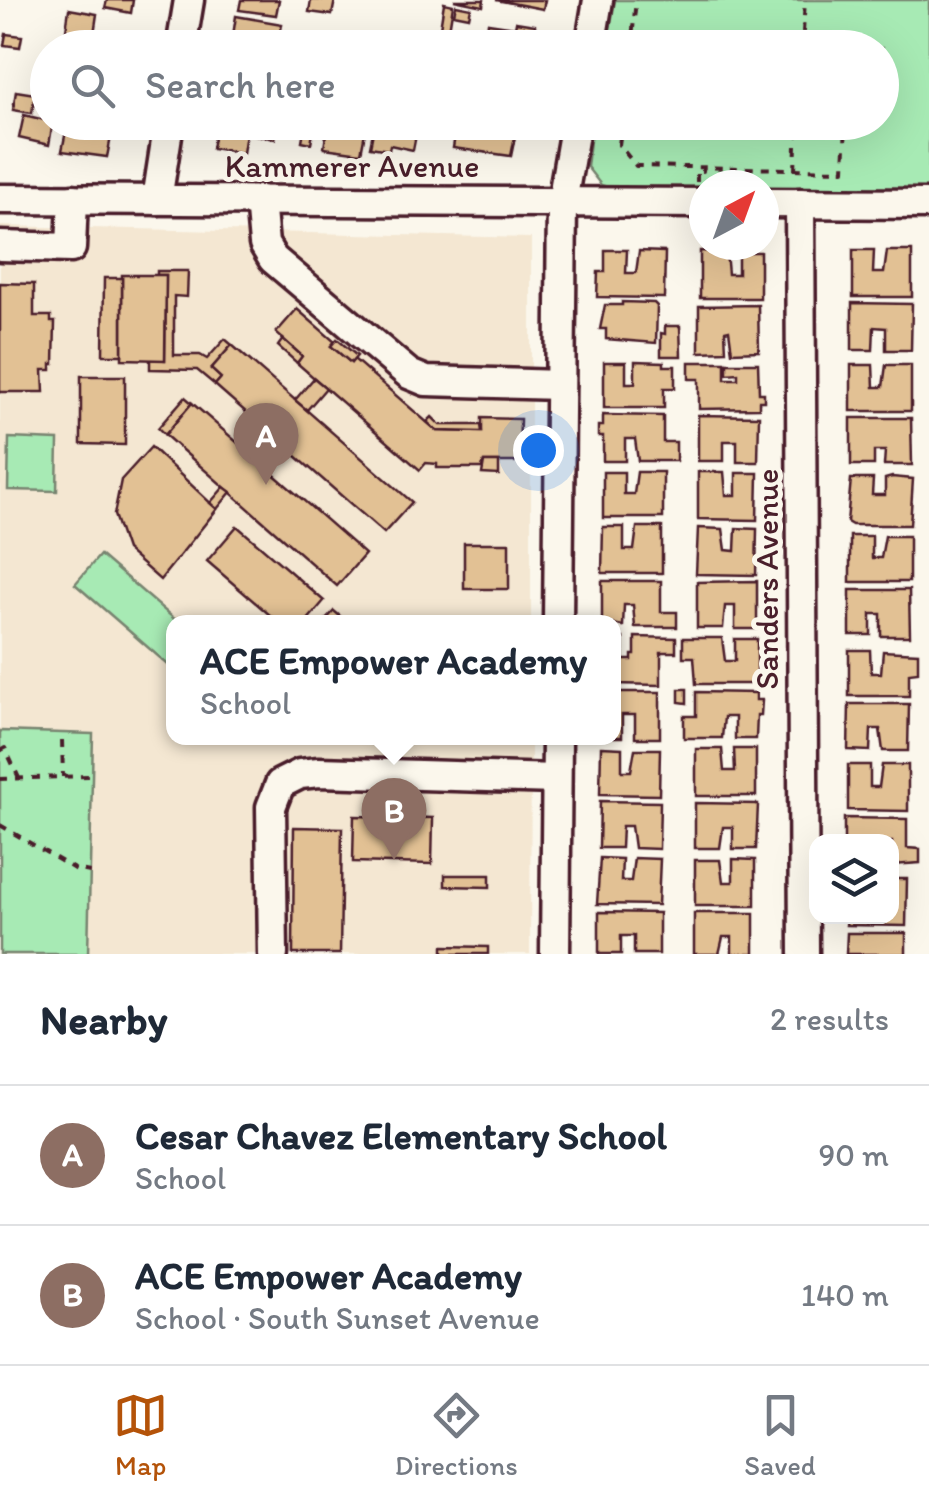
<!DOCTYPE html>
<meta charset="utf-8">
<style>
:root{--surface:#fff;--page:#f2f2f3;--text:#1f2937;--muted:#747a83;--line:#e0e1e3;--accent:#b45309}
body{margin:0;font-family:Itim,sans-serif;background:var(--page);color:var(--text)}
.controls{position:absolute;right:30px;bottom:30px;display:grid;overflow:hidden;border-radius:20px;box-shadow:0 10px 40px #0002}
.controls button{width:90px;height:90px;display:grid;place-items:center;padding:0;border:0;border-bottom:2px solid var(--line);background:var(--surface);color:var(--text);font:50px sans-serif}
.compass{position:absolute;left:689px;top:170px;width:90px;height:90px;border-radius:50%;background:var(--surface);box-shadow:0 10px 40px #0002;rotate:41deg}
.you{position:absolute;left:538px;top:450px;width:35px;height:35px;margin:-25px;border:8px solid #fff;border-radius:50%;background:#1a73e8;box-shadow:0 0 0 15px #1a73e833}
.badge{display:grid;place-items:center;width:65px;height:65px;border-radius:50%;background:var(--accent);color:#fff;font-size:32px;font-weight:700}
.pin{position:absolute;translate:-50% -82px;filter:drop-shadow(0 2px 5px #0008)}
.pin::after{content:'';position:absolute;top:52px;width:35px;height:30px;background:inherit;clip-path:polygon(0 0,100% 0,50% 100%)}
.popup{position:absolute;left:166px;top:615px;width:455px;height:130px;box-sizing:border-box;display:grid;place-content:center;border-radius:20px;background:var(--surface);filter:drop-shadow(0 2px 8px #0005);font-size:32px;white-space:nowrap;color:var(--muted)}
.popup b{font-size:38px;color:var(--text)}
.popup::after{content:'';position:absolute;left:50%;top:100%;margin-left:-20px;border:20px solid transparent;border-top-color:var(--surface)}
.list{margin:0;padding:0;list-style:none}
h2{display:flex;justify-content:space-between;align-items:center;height:130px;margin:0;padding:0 40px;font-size:42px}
h2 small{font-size:32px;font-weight:400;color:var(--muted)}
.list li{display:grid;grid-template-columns:65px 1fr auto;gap:30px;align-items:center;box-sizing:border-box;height:140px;padding:0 40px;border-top:2px solid var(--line)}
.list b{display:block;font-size:38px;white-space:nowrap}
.list p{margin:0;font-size:32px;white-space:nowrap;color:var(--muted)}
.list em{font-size:32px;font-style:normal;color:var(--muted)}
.icon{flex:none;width:55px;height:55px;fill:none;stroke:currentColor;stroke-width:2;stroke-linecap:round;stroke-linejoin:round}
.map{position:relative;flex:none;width:929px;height:954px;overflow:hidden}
.search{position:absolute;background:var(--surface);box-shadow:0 10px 40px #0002;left:30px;right:30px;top:30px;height:110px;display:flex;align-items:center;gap:25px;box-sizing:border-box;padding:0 35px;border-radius:55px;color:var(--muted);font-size:38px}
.sheet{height:410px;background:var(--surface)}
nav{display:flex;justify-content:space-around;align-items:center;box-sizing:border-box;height:140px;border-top:2px solid var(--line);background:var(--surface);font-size:28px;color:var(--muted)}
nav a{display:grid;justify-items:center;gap:5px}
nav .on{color:var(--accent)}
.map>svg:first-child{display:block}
</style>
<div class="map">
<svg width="929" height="954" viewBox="0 0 929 954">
<rect width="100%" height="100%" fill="#fbf7ec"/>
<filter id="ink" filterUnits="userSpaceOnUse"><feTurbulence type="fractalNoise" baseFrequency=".01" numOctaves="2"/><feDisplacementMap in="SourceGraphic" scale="20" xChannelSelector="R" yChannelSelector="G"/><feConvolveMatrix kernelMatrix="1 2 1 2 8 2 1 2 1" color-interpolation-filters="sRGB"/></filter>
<g filter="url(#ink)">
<path fill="#f4e7d2" d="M0 226 531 238V622H174V738H531L530 954H88L93 734 0 731Z"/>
<g fill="#a7eab4" stroke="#788470" stroke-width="2.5">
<path d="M615 0H929V191L764 190V185H704V190L615 189 601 185 587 167 592 123 882 122V48L607 47Z"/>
<path d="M9 438 58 440 57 491 8 490Z"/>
<path d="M100 555 178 622H174V670L75 584Z"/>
<path d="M0 731 93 734 88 954H0Z"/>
</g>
<g fill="#e2c194" stroke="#4a1f2b" stroke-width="2.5">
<path d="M107 0H133L131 13 105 8Z"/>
<path d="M241 0H279L276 15 239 10Z"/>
<path d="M311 0H335L332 15 309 12Z"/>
<path d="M454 0H484L483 6Z"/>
<path d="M496 0H545L543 9Z"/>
<path d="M444 3 453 5 448 36 439 34Z"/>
<path d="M456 5 471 8 469 17 454 14Z"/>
<path d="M69 9 97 14 94 34 66 30Z"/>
<path d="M236 16 282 24 278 48H251V45L232 42Z"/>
<path d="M516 22 535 25 537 47 471 48 474 31 486 33 488 23 515 27Z"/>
<path d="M6 34 22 36 20 47 4 45Z"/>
<path d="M99 41 125 45 124 48H98Z"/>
<path d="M16 91 35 94 32 113 13 110Z"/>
<path d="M24 115 53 122 49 145 19 138Z"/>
<path d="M217 122H278L275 139 246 133 243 153 212 148Z"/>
<path d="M367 122 361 153 324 148 328 123Z"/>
<path d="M375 122 418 125 413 150 390 145 389 150 370 147Z"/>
<path d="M457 122H518L511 156 453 148Z"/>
<path d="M67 126 111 137 107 157 62 151Z"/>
<path d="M304 130 313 132 311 143 302 141Z"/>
<path d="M605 250H627L626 273H636L639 251 665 252 664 298 597 297 598 272H605Z"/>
<path d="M853 250H874L873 273H884L887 251H912V297H853Z"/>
<path d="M700 251 726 252 728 274H738V252H760V298H700Z"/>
<path d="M157 271H188L187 297 174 296V355H200L207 359 225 339 232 345 211 369 221 378 215 385 197 370 150 369V359L165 360 166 275H157Z"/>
<path d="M122 275H166L165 360 122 359Z"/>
<path d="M104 278H122V355H103Z"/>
<path d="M0 283 34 284V316H51V322H55L54 364H51V370H43L44 392H0Z"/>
<path d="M622 302 654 303 657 306 656 343 606 339V329H600L605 305H622Z"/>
<path d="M852 303 912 304 911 350H886V328L874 327 873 350H852Z"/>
<path d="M758 305 759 351 732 352 729 330 725 331 726 351 699 352V306Z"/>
<path d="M297 309 335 342 331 346 351 363 354 359 437 431 482 432V418L520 419 519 462H484L482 468H437V464L426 463 420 470 297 363 302 356 276 333Z"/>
<path d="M665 326H680L681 356H661V333L665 334Z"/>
<path d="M283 339 302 356 297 363 278 346Z"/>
<path d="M337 339 357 356 351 363 331 346Z"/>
<path d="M232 345 412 502 384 533 215 385 221 378 211 369Z"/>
<path d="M635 361 664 362V366H675V388H664V408H604V362H626V383H635Z"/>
<path d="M689 362H725V379H738V373L727 374V363H758L759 393H764V401H759V408L699 409V379H689Z"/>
<path d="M851 365H873L874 387H883L886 365H911V411H851Z"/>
<path d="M81 376H125V445L81 444Z"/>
<path d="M314 378 326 388 307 410 295 400Z"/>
<path d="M185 397 192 403 165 435 158 428Z"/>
<path d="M192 403 365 554 337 586 165 435Z"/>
<path d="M603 415 663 416V442H676V461H638L635 439H625V461H603V436H598V426H603Z"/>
<path d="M698 415 759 416 758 462H737V441H724V461H698Z"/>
<path d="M432 417 440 425H481L482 432 437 431 427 422Z"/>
<path d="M851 418H911L912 465H884L885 451H874V465H851Z"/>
<path d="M267 431 280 442 261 464 249 453Z"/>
<path d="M151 447 217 509 160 580 126 550 114 515 121 480Z"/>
<path d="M484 462H499V475L482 474Z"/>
<path d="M603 472H624V494H634L637 472H663V518H603Z"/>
<path d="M698 472H724L726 495H736V473H758L757 520 698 519Z"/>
<path d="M892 477 913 479 910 525H852L847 522 851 479H873L872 495H885V479Z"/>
<path d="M224 487 231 492 217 509 210 503Z"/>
<path d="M237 526 324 601 306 622H278L207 561Z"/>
<path d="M603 527H624V550H634L637 527H662V573H602Z"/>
<path d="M698 528 723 529 726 550 735 551 736 528 757 529 756 575 696 574Z"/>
<path d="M850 536H872V558H881L885 536H909V582H850Z"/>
<rect x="464" y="543" width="45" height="46"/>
<path d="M602 581H661V612H677V627H635L633 605H624L623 626 602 622Z"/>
<path d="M757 581V629H735V606H725L723 628H697V582Z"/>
<path d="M850 590H909L910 636H881V614H871V635H850Z"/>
<path d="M334 611 347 622H324Z"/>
<path d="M635 637 676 638V652H661V685L614 684V638H623V660H632V655H635Z"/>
<path d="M683 638H722L725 661H735V639H757V684H696L694 657H683Z"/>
<path d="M849 650H870L871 673H881L883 651 918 653V672L909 673V696H849Z"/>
<path d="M679 689H687V703L679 702Z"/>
<path d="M614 692H660V738H635V715H622V737H614Z"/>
<path d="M696 692 756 693V700H762L761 715H757L756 739H735V717H724L722 738H684V716H696Z"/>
<path d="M849 704H909L908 751H883L880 729H871L870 751 848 750Z"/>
<path d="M601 747 622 748V771H631L635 749H660L659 795 600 794Z"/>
<path d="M696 749H722L724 771H735L734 749H756V796H696Z"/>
<path d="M848 765H870V787H879L882 765H908V811L848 810Z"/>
<path d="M600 801 660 802 659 849 634 848 631 826H622L621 848H599Z"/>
<path d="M695 803 758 804 756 849H733V827H723L720 848H695Z"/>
<path d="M354 816 433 818 432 864 353 862Z"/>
<path d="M844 818 907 819V848L920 849V863L892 865V842H844Z"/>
<path d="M294 827 342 828 340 954H293Z"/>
<path d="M600 858 622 859 621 881H631L634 858 660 859 658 905 597 904Z"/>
<path d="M733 859 755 860V906H695V860H720L723 882H733Z"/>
<path d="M445 875H490V887L445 886Z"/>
<path d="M892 879H907L906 926 846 925 847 916H892Z"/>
<path d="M599 912 659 913V954H634V936H621V954H599Z"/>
<path d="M694 913H754V954H732V937H723L719 954H694Z"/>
<path d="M847 933H906V954H846Z"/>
<path d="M443 946 488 947V954H443Z"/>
</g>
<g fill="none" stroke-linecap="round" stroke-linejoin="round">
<defs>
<g id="minor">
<path d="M181 48 189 0"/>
<path d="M590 48 598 0"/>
<path d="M0 199 704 203"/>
<path d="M157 200 169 122"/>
<path d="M260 200 264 244 273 259 409 374 426 381 560 385"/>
<path d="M764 203 929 204"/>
<path d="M800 203 804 954"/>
<path d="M0 246 71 248 73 199"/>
<path d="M558 622 562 202 576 122"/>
<path d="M273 954 271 807 280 784 300 774 319 772 556 779"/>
<path d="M555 954 557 738"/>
</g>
</defs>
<use href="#minor" stroke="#4a1f2b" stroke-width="35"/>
<g stroke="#4a1f2b" stroke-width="4" stroke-dasharray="8 8" stroke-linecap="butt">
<path d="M631 48 636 0"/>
<path d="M802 48 805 0"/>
<path d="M622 122 619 145 636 166 844 170 846 122"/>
<path d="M795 170 797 122"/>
<path d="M697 182V171H703V167"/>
<path d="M62 740 63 777"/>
<path d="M0 751 5 748 19 778"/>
<path d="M0 779 90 776"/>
<path d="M0 825 74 869 90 872"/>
</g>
<use href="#minor" stroke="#fbf7ec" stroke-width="28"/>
</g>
</g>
<g text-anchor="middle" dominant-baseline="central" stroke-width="10" stroke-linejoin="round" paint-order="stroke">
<g font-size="32" fill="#4a1f2b" stroke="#fbf7ec">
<text x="352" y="166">Kammerer Avenue</text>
<text transform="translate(767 579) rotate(-90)">Sanders Avenue</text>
</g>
</g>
</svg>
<div class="controls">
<button><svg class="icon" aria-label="layers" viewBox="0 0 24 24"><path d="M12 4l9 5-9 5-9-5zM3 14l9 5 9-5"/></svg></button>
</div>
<svg class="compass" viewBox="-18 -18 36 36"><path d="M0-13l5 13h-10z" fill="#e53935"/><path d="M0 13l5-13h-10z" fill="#747a83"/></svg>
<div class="you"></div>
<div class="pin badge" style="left:266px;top:485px;background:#8d6e63">A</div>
<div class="pin badge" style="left:394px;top:860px;background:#8d6e63">B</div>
<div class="popup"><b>ACE Empower Academy</b>School</div>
<div class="search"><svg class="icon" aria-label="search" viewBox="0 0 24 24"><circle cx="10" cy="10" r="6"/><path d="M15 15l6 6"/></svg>Search here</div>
</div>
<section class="sheet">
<h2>Nearby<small>2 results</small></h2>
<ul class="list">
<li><span class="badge" style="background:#8d6e63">A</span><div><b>Cesar Chavez Elementary School</b><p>School</p></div><em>90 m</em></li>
<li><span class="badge" style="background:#8d6e63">B</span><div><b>ACE Empower Academy</b><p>School · South Sunset Avenue</p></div><em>140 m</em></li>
</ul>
</section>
<nav>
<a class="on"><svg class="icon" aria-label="map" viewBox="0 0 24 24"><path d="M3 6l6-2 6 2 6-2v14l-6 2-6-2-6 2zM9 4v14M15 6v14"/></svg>Map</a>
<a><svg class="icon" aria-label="directions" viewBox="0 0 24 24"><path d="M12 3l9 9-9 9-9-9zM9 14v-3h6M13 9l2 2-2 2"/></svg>Directions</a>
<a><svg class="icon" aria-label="saved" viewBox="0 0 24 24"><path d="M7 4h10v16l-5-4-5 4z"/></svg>Saved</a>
</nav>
